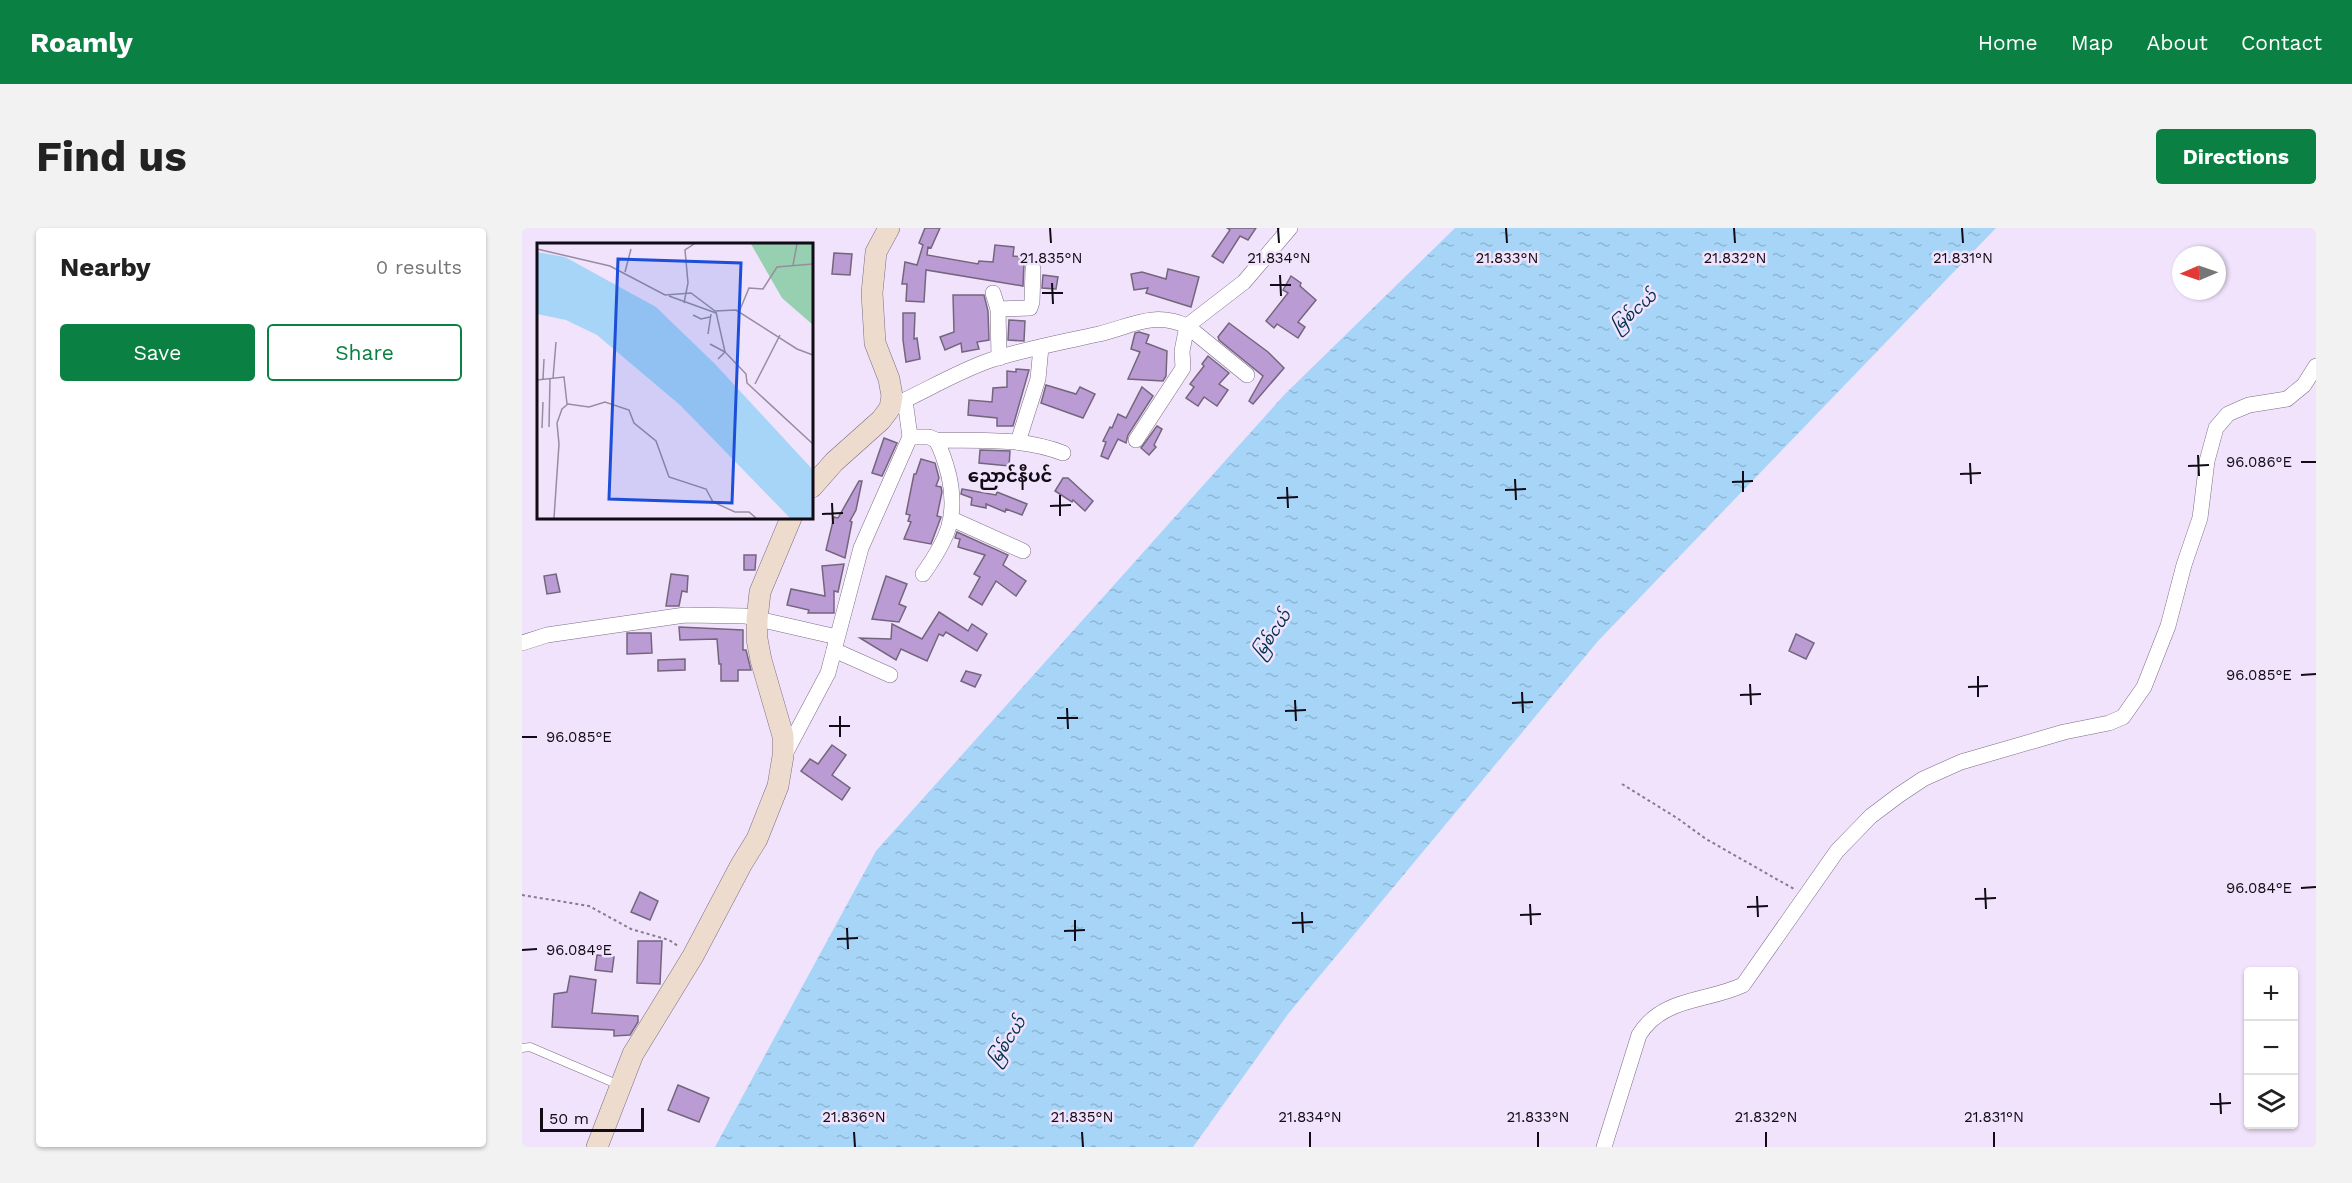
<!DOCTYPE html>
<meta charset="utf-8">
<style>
:root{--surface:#fff;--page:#f2f2f2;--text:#222;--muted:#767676;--line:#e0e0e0;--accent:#0b8043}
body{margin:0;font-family:"Work Sans","Noto Sans Myanmar",sans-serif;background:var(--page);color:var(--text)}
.controls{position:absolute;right:18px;bottom:18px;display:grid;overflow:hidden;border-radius:6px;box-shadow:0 2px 4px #0004}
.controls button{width:54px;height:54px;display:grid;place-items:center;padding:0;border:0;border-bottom:2px solid var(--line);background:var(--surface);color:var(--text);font:30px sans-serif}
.compass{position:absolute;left:1650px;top:18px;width:54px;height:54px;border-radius:50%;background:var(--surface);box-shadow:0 2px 4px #0004;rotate:268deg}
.scale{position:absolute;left:18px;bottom:15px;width:104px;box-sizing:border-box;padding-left:6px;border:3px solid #100b14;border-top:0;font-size:16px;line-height:21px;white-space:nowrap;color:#100b14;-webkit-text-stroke:4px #f1e3fc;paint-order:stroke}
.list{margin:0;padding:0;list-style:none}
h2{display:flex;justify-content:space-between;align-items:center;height:78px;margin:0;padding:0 24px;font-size:26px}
h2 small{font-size:20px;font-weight:400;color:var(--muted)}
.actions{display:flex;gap:12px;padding:18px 24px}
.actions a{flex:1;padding:14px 0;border:2px solid var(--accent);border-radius:6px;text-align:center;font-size:21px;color:var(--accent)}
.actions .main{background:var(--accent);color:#fff}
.icon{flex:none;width:33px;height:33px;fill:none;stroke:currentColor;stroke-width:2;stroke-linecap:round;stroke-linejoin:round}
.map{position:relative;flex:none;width:1794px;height:919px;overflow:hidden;border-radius:6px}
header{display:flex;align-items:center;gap:36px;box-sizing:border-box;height:84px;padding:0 30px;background:var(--accent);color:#fff}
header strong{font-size:28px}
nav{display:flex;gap:33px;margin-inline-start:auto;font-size:21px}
.intro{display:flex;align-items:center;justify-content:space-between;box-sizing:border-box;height:144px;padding:0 36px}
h1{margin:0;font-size:42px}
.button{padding:15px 27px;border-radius:6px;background:var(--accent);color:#fff;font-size:21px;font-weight:700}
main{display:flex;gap:36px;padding:0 36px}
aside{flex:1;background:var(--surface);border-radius:6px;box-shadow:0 2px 4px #0004}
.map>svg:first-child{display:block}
</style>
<header>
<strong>Roamly</strong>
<nav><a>Home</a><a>Map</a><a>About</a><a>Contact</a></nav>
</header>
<div class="intro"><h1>Find us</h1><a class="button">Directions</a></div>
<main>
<aside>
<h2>Nearby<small>0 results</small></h2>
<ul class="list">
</ul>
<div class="actions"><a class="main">Save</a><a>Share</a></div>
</aside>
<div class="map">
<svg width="1794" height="919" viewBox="0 0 1794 919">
<defs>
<pattern id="water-ripples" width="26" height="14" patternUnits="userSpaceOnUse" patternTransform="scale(1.5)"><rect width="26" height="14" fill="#a6d5f8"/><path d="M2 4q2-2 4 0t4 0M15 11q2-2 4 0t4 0" fill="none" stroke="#8eb6d4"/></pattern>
</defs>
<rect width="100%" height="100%" fill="#f1e3fc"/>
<path fill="url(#water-ripples)" d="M933 0H1474L1076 413 766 786 671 919H193L354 623 762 167Z"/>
<g fill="#bb9bd4" stroke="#73667c" stroke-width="1.5">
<path d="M403 0H418L409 20 406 19 405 27 456 36 457 33 471 34 473 17 492 19 491 28 509 30 502 36 501 58 404 42 402 74 384 73 385 56H380L383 34 395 37 401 17 397 15Z"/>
<path d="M705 0H734L726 12 718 8 701 35 690 28 708 2Z"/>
<path d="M312 25 330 26 328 47 310 46Z"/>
<path d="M646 41 677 49 669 79 624 65 626 60 612 62 609 46 620 44 644 51Z"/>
<path d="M521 47 536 49 534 61 520 60Z"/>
<path d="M769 48 779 55 778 58 794 72 776 94 783 99 776 110 755 96 752 100 744 93 766 65 761 62Z"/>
<path d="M431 67H462L466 83 467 112 455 114 457 121 440 124 439 115 423 122 418 109 432 104Z"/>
<path d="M381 85H393L392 111 395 110 398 131 384 134 381 112Z"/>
<path d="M487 92 503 93 502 113 486 112Z"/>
<path d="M707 95 746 124 762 140 731 176 727 173 741 148 697 112 696 109Z"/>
<path d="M617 104 627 107 624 115 645 123 644 148 641 153 606 151 618 124 609 121 613 105Z"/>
<path d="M686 128 707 145 697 156 706 162 695 178 682 169 676 178 664 170 672 159 668 156 682 138 680 136Z"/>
<path d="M494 141 507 142 491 198H475V190L446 187 447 172 470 174 471 160 485 159V143L494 144Z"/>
<path d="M524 157 554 166 558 159 573 166 561 190 519 175Z"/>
<path d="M620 159 631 168 606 207 604 215 596 211 586 231 579 228 584 214 581 213 588 199 590 200 596 186 604 190Z"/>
<path d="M635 198 640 201 632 217 634 219 627 227 619 220Z"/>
<path d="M362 210 375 215 360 248 350 245Z"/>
<path d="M458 222 488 223 487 238 457 235Z"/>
<path d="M399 231 413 235 417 250 414 258 419 259 420 264 415 288 419 289 409 316 382 311 389 294 386 293 388 287 384 286 392 246H394Z"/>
<path d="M541 250H546L571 273 563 283 551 272 550 274 533 263Z"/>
<path d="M337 253H340L334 282 328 293 330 294 323 330 304 322 312 289 316 290Z"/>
<path d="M440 261 474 267 475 264 505 276 500 287 484 281 483 284 464 276V280L449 277 450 270 439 266Z"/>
<path d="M435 304 486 327 481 337 504 353 494 368 474 353 460 377 447 369 458 349 452 346 463 327 436 319 438 311 433 310Z"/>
<path d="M222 327H234L233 342H222Z"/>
<path d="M322 336 316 364 312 363V385H286L287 382 265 377 269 361 303 368 300 338Z"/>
<path d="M34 346 38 364 25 366 22 348Z"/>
<path d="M149 346 166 348 165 364 160 363 157 378H144Z"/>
<path d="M364 348 385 356 377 376 384 379 377 394 350 391Z"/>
<path d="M417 384 446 403 450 396 465 406 455 423 424 404 421 408 417 406 405 433 379 421 374 432 338 410 369 411 370 396 400 411Z"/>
<path d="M157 399 221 402V422H224L229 442H216V453H199V436H197L195 411 158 412Z"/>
<path d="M105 405H129L130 425 105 426Z"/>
<path d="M1274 406 1292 415 1284 431 1267 423Z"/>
<path d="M163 431V442L136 443V432Z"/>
<path d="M444 443 459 447 453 459 439 453Z"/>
<path d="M310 517 324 527 310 547 328 560 320 572 279 543 288 531 296 536Z"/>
<path d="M118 664 136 673 128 692 109 684Z"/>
<path d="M116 713H140L138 756 115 755Z"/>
<path d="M75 727 92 729 90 744 73 742Z"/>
<path d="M48 748 74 752 70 785 116 788V794L108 807 92 808V802L30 799 32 766 45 764Z"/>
<path d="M156 857 187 870 177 894 146 882Z"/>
</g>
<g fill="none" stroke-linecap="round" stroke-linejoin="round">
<defs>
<path id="lane" d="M0 820 8 819 97 857"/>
<g id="street">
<path d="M471 65 476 81 477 130"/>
<path d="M476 81 508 80 510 74 511 41"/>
<path d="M369 176 383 172C410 159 438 143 466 133 502 121 540 114 577 106 610 98 631 83 665 98L722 54 768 0"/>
<path d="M388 209H407L414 212C457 213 500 209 541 225"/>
<path d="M614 212 661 140 660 123 665 98 725 147"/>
<path d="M496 214 516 151 519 119"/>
<path d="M430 291 501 323"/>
<path d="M401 346C425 312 436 290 427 248 424 236 420 223 414 212"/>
<path d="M0 415 25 407 163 387 223 388 315 409"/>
<path d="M312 422 368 447"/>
<path d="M263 526 306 445 339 320 388 209 383 172"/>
<path d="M1082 919 1117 807C1140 769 1185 774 1221 757L1315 623 1349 588 1377 567 1401 551 1439 534 1542 504 1587 495 1601 489 1622 459 1646 398 1662 337 1678 290 1685 233 1694 200 1706 186 1715 182 1727 177 1765 171 1782 157 1794 138"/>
</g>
<g id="secondary">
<path d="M290 259 312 234 359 192 368 180 370 168 367 151 353 115 350 65 354 24 367 0"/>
<path d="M75 919 111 826 171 728 219 637 235 611 256 558 261 528V508L239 432 235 411V392L238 364 269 290"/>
</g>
</defs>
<use href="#lane" stroke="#7a6d84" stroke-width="9"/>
<use href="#street" stroke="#7a6d84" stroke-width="16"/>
<use href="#secondary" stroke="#7a6d84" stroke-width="22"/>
<g stroke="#867c8e" stroke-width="2" stroke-dasharray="3 3" stroke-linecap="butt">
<path d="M1100 556 1155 590 1184 611 1272 661"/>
<path d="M0 667 67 678 109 701 147 712 156 718"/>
</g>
<use href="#lane" stroke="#fff" stroke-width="8"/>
<use href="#street" stroke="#fff" stroke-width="15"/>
<use href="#secondary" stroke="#eddbce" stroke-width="21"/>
</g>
<path fill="none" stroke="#100b14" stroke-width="2" d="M528 0 529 15M756 0 757 15M984 0 985 15M1212 0 1213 15M1440 0 1441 15M758 47 759 68M530 55 531 76M748 57H769M520 65H541M1676 227 1677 248M1779 234H1794M1448 235 1449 256M1666 238 1687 237M1221 243V264M1438 246 1459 245M993 251 994 272M1210 254 1231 253M765 259 766 280M983 262 1004 261M538 267V288M755 270 776 269M310 275 311 296M528 278 549 277M300 286 321 285M1779 447 1794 446M1456 448V469M1228 456 1229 477M1446 459 1466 458M1000 464 1001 485M1218 467 1239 466M773 472 774 493M990 475 1011 474M545 480 546 501M763 483 784 482M318 488V509M535 490H556M307 498H328M0 509H15M1463 660 1464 681M1779 660 1794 659M1235 668 1236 689M1453 671 1474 670M1008 676 1009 697M1225 679 1246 678M780 684 781 705M998 687 1019 686M553 692V713M770 695 791 694M325 700 326 721M542 703 563 702M315 711 336 710M0 722 15 721M1698 865 1699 886M1688 876 1709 875M332 904 333 919M560 904 561 919M788 904V919M1016 904V919M1244 904V919M1472 904V919"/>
<g text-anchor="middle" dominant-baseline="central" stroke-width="5" stroke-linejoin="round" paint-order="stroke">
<g font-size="16" font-style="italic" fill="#00314d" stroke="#f1e3fc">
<text transform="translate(1112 83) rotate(-41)">မြစ်ငယ်</text>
<text transform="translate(750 406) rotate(-56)">မြစ်ငယ်</text>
<text transform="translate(485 813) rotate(-57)">မြစ်ငယ်</text>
</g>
<g font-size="18" font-weight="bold" fill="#100b14" stroke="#f1e3fc">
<text x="488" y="247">ညောင်နီပင်</text>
</g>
</g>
<g transform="translate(15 15)">
<rect width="276" height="276" fill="#f1e3fc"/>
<path d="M214 1H276V82L245 55Z" fill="#96d0b0"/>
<path d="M0 9 28 14 119 64 178 121 276 227V275H253L143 162 60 92 29 77 0 71Z" fill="#a6d5f8"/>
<path fill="none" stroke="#978d9f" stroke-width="1.5" d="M0 6 73 23 128 52 154 50 178 68 199 67 260 106 276 112M256 22 260 1M88 29 94 6M132 53 179 70M147 60 151 40 148 7 157 1M179 69 188 109 209 131 210 140 276 201M202 69 212 45 226 46 240 24 276 21M156 72 164 76 173 74M171 91 174 71M173 101 188 109 181 116M16 135 19 99M6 136 7 116M0 137 27 134 30 161M218 141 243 92M12 184 13 136M5 185 6 159M17 275 22 201 20 180 25 166 31 161 52 164 68 159 92 167 97 180 119 198 132 234 169 246 176 259 198 269H212L219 275"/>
<path fill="#1d4ed8" fill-opacity="0.15" stroke="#1d4ed8" stroke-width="3" d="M81 16 204 20 195 260 72 256Z"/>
<rect width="276" height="276" fill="none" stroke="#100b14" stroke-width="3"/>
</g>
<g font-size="15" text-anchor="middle" fill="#100b14" stroke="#f1e3fc" stroke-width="5" stroke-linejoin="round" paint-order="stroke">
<text x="529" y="35">21.835°N</text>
<text x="757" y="35">21.834°N</text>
<text x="985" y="35">21.833°N</text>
<text x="1213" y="35">21.832°N</text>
<text x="1441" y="35">21.831°N</text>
<text x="1737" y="239">96.086°E</text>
<text x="1737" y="452">96.085°E</text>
<text x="57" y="514">96.085°E</text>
<text x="1737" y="665">96.084°E</text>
<text x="57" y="727">96.084°E</text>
<text x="332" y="894">21.836°N</text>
<text x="560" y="894">21.835°N</text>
<text x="788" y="894">21.834°N</text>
<text x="1016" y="894">21.833°N</text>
<text x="1244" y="894">21.832°N</text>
<text x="1472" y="894">21.831°N</text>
</g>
</svg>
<div class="controls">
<button>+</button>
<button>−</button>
<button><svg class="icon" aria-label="layers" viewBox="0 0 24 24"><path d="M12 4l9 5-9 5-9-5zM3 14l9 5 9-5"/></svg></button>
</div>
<svg class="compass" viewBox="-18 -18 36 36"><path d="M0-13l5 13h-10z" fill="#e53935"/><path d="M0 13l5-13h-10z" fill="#767676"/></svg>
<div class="scale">50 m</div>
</div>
</main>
